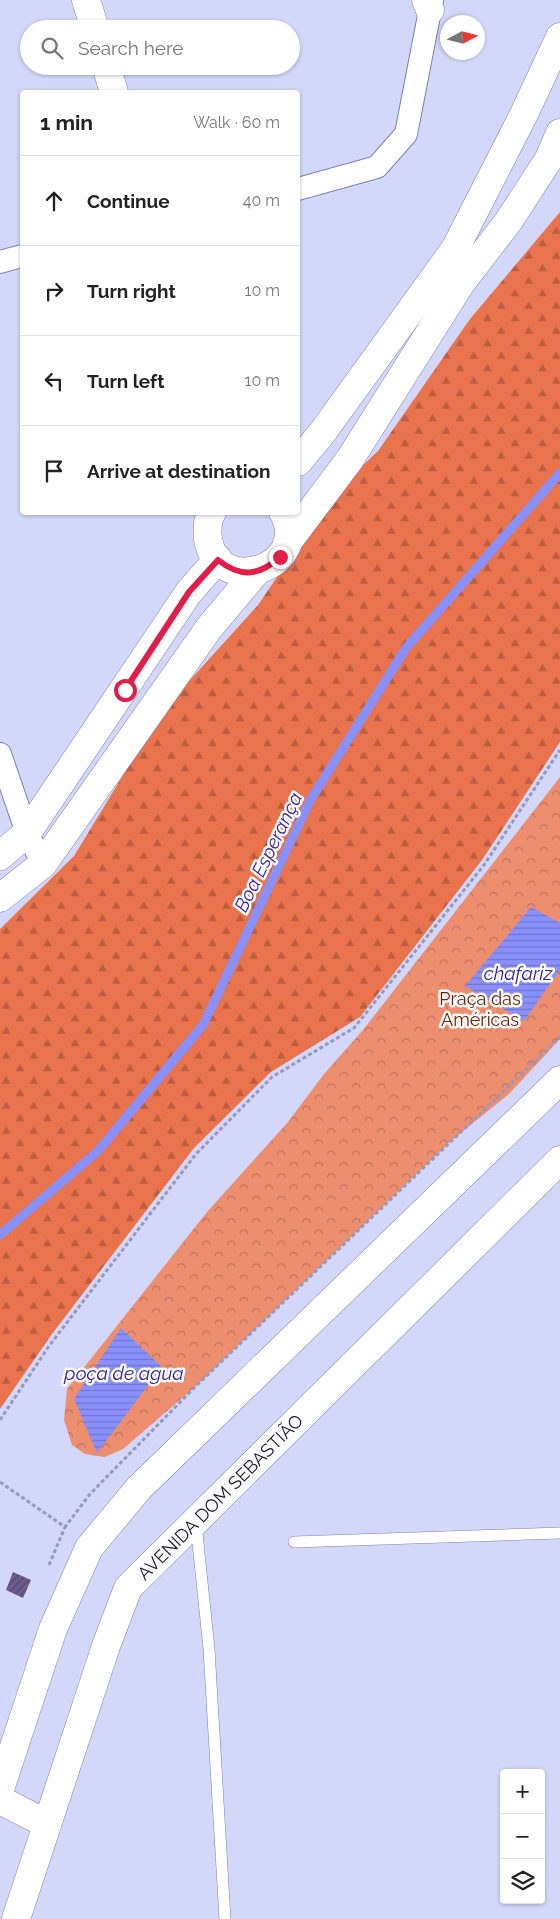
<!DOCTYPE html>
<meta charset="utf-8">
<style>
:root{--surface:#fff;--page:#f2f2f2;--text:#222;--muted:#767676;--line:#e0e0e0}
body{margin:0;font-family:Raleway,sans-serif;background:var(--page);color:var(--text)}
.controls{position:absolute;right:15px;bottom:15px;display:grid;overflow:hidden;border-radius:5px;box-shadow:0 1px 4px #0004}
.controls button{width:45px;height:45px;display:grid;place-items:center;padding:0;border:0;border-bottom:1px solid var(--line);background:var(--surface);color:var(--text);font:25px sans-serif}
.compass{position:absolute;left:440px;top:15px;width:45px;height:45px;border-radius:50%;background:var(--surface);box-shadow:0 1px 4px #0004;rotate:83deg}
.stop{position:absolute;width:15px;height:15px;margin:-11px;border:4px solid #e11d48;border-radius:50%;background:#fff}
.stop.end{background:#e11d48;border-color:#fff;box-shadow:0 1px 5px #0008}
.list{margin:0;padding:0;list-style:none}
h2{display:flex;justify-content:space-between;align-items:center;height:65px;margin:0;padding:0 20px;font-size:21px}
h2 small{font-size:16px;font-weight:400;color:var(--muted)}
.list li{display:grid;grid-template-columns:32px 1fr auto;gap:15px;align-items:center;box-sizing:border-box;height:90px;padding:0 20px;border-top:1px solid var(--line)}
.list b{display:block;font-size:19px;white-space:nowrap}
.list em{font-size:16px;font-style:normal;color:var(--muted)}
.icon{flex:none;width:28px;height:28px;fill:none;stroke:currentColor;stroke-width:2;stroke-linecap:round;stroke-linejoin:round}
.map{position:relative;flex:none;width:560px;height:1919px;overflow:hidden}
.search{position:absolute;background:var(--surface);box-shadow:0 1px 4px #0004;left:20px;top:20px;width:280px;height:55px;display:flex;align-items:center;gap:12px;box-sizing:border-box;padding:0 18px;border-radius:28px;color:var(--muted);font-size:19px}
.panel{position:absolute;background:var(--surface);box-shadow:0 1px 4px #0004;left:20px;top:90px;width:280px;height:425px;border-radius:5px}
.map>svg:first-child{display:block}
</style>
<div class="map">
<svg width="560" height="1919" viewBox="0 0 560 1919">
<defs>
<pattern id="forest-firs" width="22" height="20" patternUnits="userSpaceOnUse" patternTransform="scale(1.25)"><rect width="22" height="20" fill="#e9734d"/><path d="M5 1l3.5 6h-7zM16 11l3.5 6h-7z" fill="#bc5d40"/></pattern>
<pattern id="park-crowns" width="20" height="18" patternUnits="userSpaceOnUse" patternTransform="scale(1.25)"><rect width="20" height="18" fill="#ed8e6f"/><path d="M2 6a3 3 0 1 1 6 0M12 15a3 3 0 1 1 6 0" fill="none" stroke="#bf735b"/></pattern>
<pattern id="water-rules" width="6" height="5" patternUnits="userSpaceOnUse" patternTransform="scale(1.25)"><rect width="6" height="5" fill="#8990fb"/><path d="M0 2.5h6" fill="none" stroke="#6f75cb"/></pattern>
<pattern id="building-hatch" width="6" height="6" patternUnits="userSpaceOnUse" patternTransform="scale(1.25)"><rect width="6" height="6" fill="#615183"/><path d="M-1 1l2-2M0 6l6-6M5 7l2-2" fill="none" stroke="#776b92"/></pattern>
</defs>
<rect width="100%" height="100%" fill="#d3d8fb"/>
<path fill="url(#forest-firs)" d="M560 212V742L482 860 360 1017 271 1072 194 1148 52 1334 0 1409V929L74 856 133 759 181 690 258 605 335 492 378 451 470 319Z"/>
<path fill="url(#park-crowns)" d="M560 777V1039L509 1094 452 1140 196 1386 123 1449 105 1457 85 1454 72 1445 64 1420 67 1389 207 1212 288 1122 324 1074 363 1030Z"/>
<g fill="url(#water-rules)">
<path d="M531 907 560 923V970L524 1021 465 986Z"/>
<path d="M121 1328 162 1367 97 1453 74 1399Z"/>
</g>
<g fill="none" stroke-linecap="round" stroke-linejoin="round">
<path stroke="#8990fb" stroke-width="9" d="M0 1235 98 1151 203 1025 311 799 406 648 560 473"/>
</g>
<path fill="url(#building-hatch)" d="M13 1572 31 1580 23 1598 6 1590Z"/>
<g fill="none" stroke-linecap="round" stroke-linejoin="round">
<defs>
<g id="service">
<path d="M196 1524 209 1649 225 1919"/>
<path d="M294 1542 560 1533"/>
</g>
<g id="minor">
<path d="M298 189 377 167 406 134 432 0"/>
<path d="M0 262 22 256"/>
<path d="M0 754 27 833 43 864"/>
</g>
<g id="tertiary">
<path d="M86 0 95 29"/>
<path d="M426 0 430 10"/>
<path d="M106 66 114 92"/>
<path d="M0 1789 53 1629 89 1548 139 1488 560 1080"/>
<path d="M0 1800 47 1824"/>
<path d="M16 1919 106 1646 128 1588 560 1160"/>
</g>
<g id="secondary">
<path d="M298 462 322 433 455 249 524 114 560 37"/>
<path d="M212 512C207 520 207 530 208 539 218 600 314 566 283 512"/>
<path d="M287 543 350 459 461 283 508 222 549 159 560 133"/>
<path d="M0 856 27 833 189 592 218 559"/>
<path d="M0 898 43 864 209 628 256 572"/>
</g>
</defs>
<use href="#service" stroke="#7a80b5" stroke-width="12"/>
<use href="#minor" stroke="#7a80b5" stroke-width="24"/>
<use href="#tertiary" stroke="#7a80b5" stroke-width="29"/>
<use href="#secondary" stroke="#7a80b5" stroke-width="29"/>
<g stroke="#9699b8" stroke-width="3" stroke-dasharray="4 2.5" stroke-linecap="butt">
<path d="M0 1420 49 1346 196 1154 272 1077 354 1028 484 865 560 750"/>
<path d="M0 1482 65 1527 90 1494 195 1387 560 1037"/>
<path d="M49 1565 65 1527"/>
</g>
<use href="#service" stroke="#fff" stroke-width="11"/>
<use href="#minor" stroke="#fff" stroke-width="22"/>
<use href="#tertiary" stroke="#fff" stroke-width="28"/>
<use href="#secondary" stroke="#fff" stroke-width="28"/>
</g>
<g fill="none" stroke-linecap="round" stroke-linejoin="round">
<path stroke="#e11d48" stroke-width="6" d="M125 690 189 592 218 560C241 578 259 576 280 557"/>
</g>
<g text-anchor="middle" dominant-baseline="central" stroke-width="5" stroke-linejoin="round" paint-order="stroke">
<g font-size="18" fill="#6b2105" stroke="#fbfbfb">
<text x="480" y="998">Praça das<tspan x="480" dy="21">Américas</tspan></text>
</g>
<g font-size="18" fill="#15162b" stroke="#fbfbfb">
<text transform="translate(220 1497) rotate(-45)">AVENIDA DOM SEBASTIÃO</text>
</g>
<g font-size="19" font-style="italic" fill="#32209c" stroke="#fbfbfb">
<text transform="translate(268 852) rotate(-64)">Boa Esperança</text>
<text x="518" y="973">chafariz</text>
<text x="124" y="1373">poça de agua</text>
</g>
</g>
</svg>
<div class="controls">
<button>+</button>
<button>−</button>
<button><svg class="icon" aria-label="layers" viewBox="0 0 24 24"><path d="M12 4l9 5-9 5-9-5zM3 14l9 5 9-5"/></svg></button>
</div>
<svg class="compass" viewBox="-18 -18 36 36"><path d="M0-13l5 13h-10z" fill="#e53935"/><path d="M0 13l5-13h-10z" fill="#767676"/></svg>
<div class="stop" style="left:125px;top:690px"></div>
<div class="stop end" style="left:280px;top:557px"></div>
<div class="search"><svg class="icon" aria-label="search" viewBox="0 0 24 24"><circle cx="10" cy="10" r="6"/><path d="M15 15l6 6"/></svg>Search here</div>
<section class="panel">
<h2>1 min<small>Walk · 60 m</small></h2>
<ul class="list">
<li><svg class="icon" aria-label="ahead" viewBox="0 0 24 24"><path d="M12 20V5M6 11l6-6 6 6"/></svg><div><b>Continue</b></div><em>40 m</em></li>
<li><svg class="icon" aria-label="right" viewBox="0 0 24 24"><path d="M7 20v-9h11M14 6l5 5-5 5"/></svg><div><b>Turn right</b></div><em>10 m</em></li>
<li><svg class="icon" aria-label="left" viewBox="0 0 24 24"><path d="M17 20v-9H6M10 6l-5 5 5 5"/></svg><div><b>Turn left</b></div><em>10 m</em></li>
<li><svg class="icon" aria-label="arrive" viewBox="0 0 24 24"><path d="M6 21V4h12l-3 4 3 4H6"/></svg><div><b>Arrive at destination</b></div></li>
</ul>
</section>
</div>
